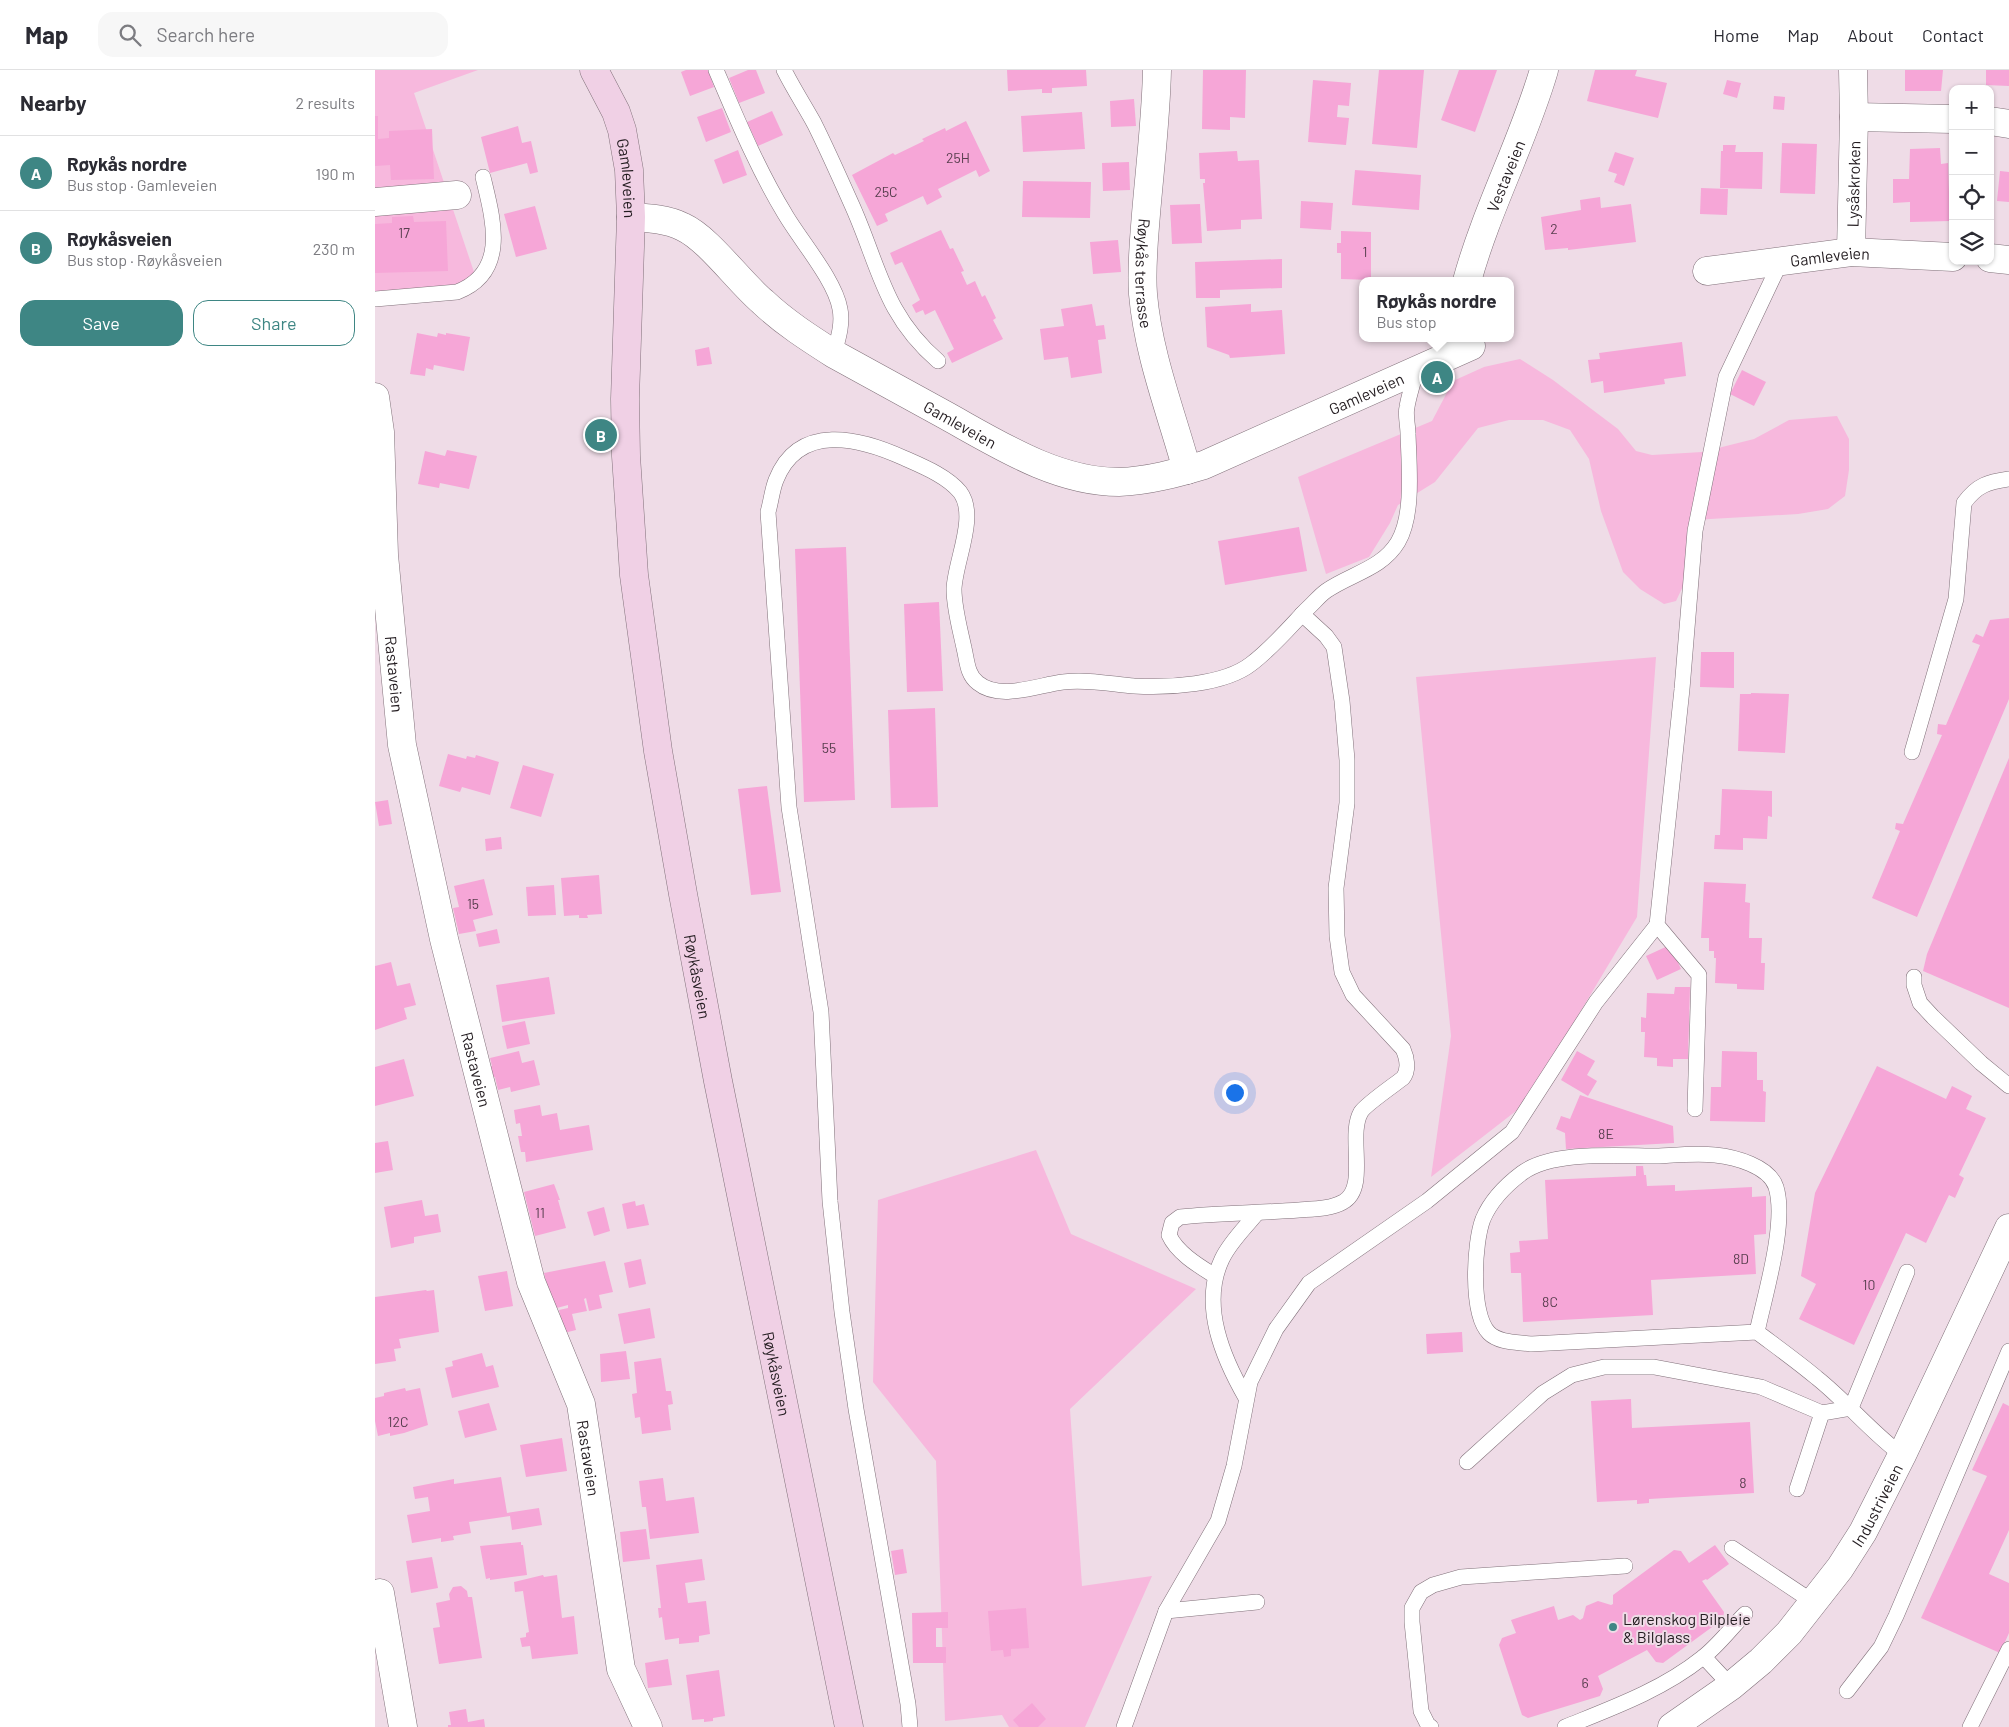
<!DOCTYPE html>
<meta charset="utf-8">
<style>
:root{--surface:#fff;--page:#f7f7f7;--text:#2b2b33;--muted:#7c7c81;--line:#e1e1e2;--accent:#3e8684}
body{margin:0;font-family:Barlow,sans-serif;background:var(--page);color:var(--text)}
.controls{position:absolute;right:15px;top:15px;display:grid;overflow:hidden;border-radius:10px;box-shadow:0 1px 4px #0004}
.controls button{width:45px;height:45px;display:grid;place-items:center;padding:0;border:0;border-bottom:1px solid var(--line);background:var(--surface);color:var(--text);font:25px sans-serif}
.you{position:absolute;left:859px;top:1022px;width:18px;height:18px;margin:-12px;border:4px solid #fff;border-radius:50%;background:#1a73e8;box-shadow:0 0 0 8px #1a73e833}
.badge{display:grid;place-items:center;width:32px;height:32px;border-radius:50%;background:var(--accent);color:#fff;font-size:16px;font-weight:700}
.pin{position:absolute;translate:-50% -50%;border:2px solid #fff;box-shadow:0 1px 5px #0006}
.popup{position:absolute;left:984px;top:207px;width:155px;height:65px;box-sizing:border-box;display:grid;place-content:center;border-radius:10px;background:var(--surface);filter:drop-shadow(0 1px 4px #0005);font-size:16px;white-space:nowrap;color:var(--muted)}
.popup b{font-size:19px;color:var(--text)}
.popup::after{content:'';position:absolute;left:50%;top:100%;margin-left:-10px;border:10px solid transparent;border-top-color:var(--surface)}
.list{margin:0;padding:0;list-style:none}
h2{display:flex;justify-content:space-between;align-items:center;height:65px;margin:0;padding:0 20px;font-size:21px}
h2 small{font-size:16px;font-weight:400;color:var(--muted)}
.list li{display:grid;grid-template-columns:32px 1fr auto;gap:15px;align-items:center;box-sizing:border-box;height:75px;padding:0 20px;border-top:1px solid var(--line)}
.list b{display:block;font-size:19px;white-space:nowrap}
.list p{margin:0;font-size:16px;white-space:nowrap;color:var(--muted)}
.list em{font-size:16px;font-style:normal;color:var(--muted)}
.actions{display:flex;gap:10px;padding:15px 20px}
.actions a{flex:1;padding:11px 0;border:1px solid var(--accent);border-radius:15px;text-align:center;font-size:18px;color:var(--accent)}
.actions .main{background:var(--accent);color:#fff}
.icon{flex:none;width:28px;height:28px;fill:none;stroke:currentColor;stroke-width:2;stroke-linecap:round;stroke-linejoin:round}
.map{position:relative;flex:none;width:1634px;height:1657px;overflow:hidden}
header{display:flex;align-items:center;gap:30px;box-sizing:border-box;height:70px;padding:0 25px;background:var(--surface);border-bottom:1px solid var(--line)}
header strong{font-size:24px}
nav{display:flex;gap:28px;margin-inline-start:auto;font-size:18px}
.search{width:350px;height:45px;background:var(--page);display:flex;align-items:center;gap:12px;box-sizing:border-box;padding:0 18px;border-radius:15px;color:var(--muted);font-size:19px}
main{display:flex}
aside{flex:1;background:var(--surface)}
.map>svg:first-child{display:block}
</style>
<header>
<strong>Map</strong>
<div class="search"><svg class="icon" aria-label="search" viewBox="0 0 24 24"><circle cx="10" cy="10" r="6"/><path d="M15 15l6 6"/></svg>Search here</div>
<nav><a>Home</a><a>Map</a><a>About</a><a>Contact</a></nav>
</header>
<main>
<aside>
<h2>Nearby<small>2 results</small></h2>
<ul class="list">
<li><span class="badge">A</span><div><b>Røykås nordre</b><p>Bus stop · Gamleveien</p></div><em>190 m</em></li>
<li><span class="badge">B</span><div><b>Røykåsveien</b><p>Bus stop · Røykåsveien</p></div><em>230 m</em></li>
</ul>
<div class="actions"><a class="main">Save</a><a>Share</a></div>
</aside>
<div class="map">
<svg width="1634" height="1657" viewBox="0 0 1634 1657">
<rect width="100%" height="100%" fill="#efdce7"/>
<g fill="#f7b8dd">
<path d="M0 0H103L39 23 102 211 0 228Z"/>
<path d="M1145 289 1178 310 1243 359 1261 381 1277 385 1327 382 1379 369 1414 350 1462 346 1474 369V400L1470 426 1453 439 1423 444 1318 450 1311 510 1301 531 1289 534 1265 519 1248 502 1226 441 1214 389 1195 360 1168 350H1134L1103 358 1060 412 1023 435 1015 453 994 487 951 504 923 407 1057 351 1078 311 1109 297Z"/>
<path d="M1281 587 1262 847 1150 1034 1056 1107 1076 966 1041 607Z"/>
<path d="M661 1080 696 1164 821 1219 695 1339 707 1516 777 1506 710 1657H634L627 1645 570 1651 561 1391 498 1312 503 1130Z"/>
</g>
<g fill="#f6a6d7">
<path d="M311 0H333L339 17 315 26 306 2Z"/>
<path d="M373 0H381L390 23 364 33 354 8Z"/>
<path d="M632 0H711L712 16 677 18V23H667V19L633 21Z"/>
<path d="M828 0H871L870 48 855 47V60L827 59Z"/>
<path d="M1004 0H1049L1042 78 997 74Z"/>
<path d="M1084 0H1122L1100 62 1066 50Z"/>
<path d="M1220 0H1262L1260 6 1292 13 1283 48 1212 31Z"/>
<path d="M1530 0H1568L1566 21H1530Z"/>
<path d="M1611 0H1634V16L1611 15Z"/>
<path d="M938 10 976 13 974 36 963 35 962 47 974 48 971 75 933 72Z"/>
<path d="M1352 10 1366 13 1362 28 1348 24Z"/>
<path d="M1399 26 1410 27 1409 40 1398 39Z"/>
<path d="M759 29 761 56 736 57 735 31Z"/>
<path d="M347 38 356 62 331 72 322 47Z"/>
<path d="M397 41 408 65 383 76 372 52Z"/>
<path d="M707 42 710 79 648 82 646 46Z"/>
<path d="M0 46H3V69L14 68V61L57 59 59 109 16 110 15 95 0 96Z"/>
<path d="M591 51 615 101 604 107 601 100 563 119 567 127 552 135 548 126 510 144 513 151 502 156 477 105 518 83 520 85 549 71 547 69 570 58 571 61Z"/>
<path d="M143 56 147 73 156 71 163 102 155 104 152 93 115 103 106 67Z"/>
<path d="M1407 73 1442 74 1440 124 1405 123Z"/>
<path d="M1348 75H1361L1360 82H1388L1387 119 1345 118 1346 81H1348Z"/>
<path d="M1565 78 1566 94 1573 93 1575 151 1535 152V132L1518 133V109H1534L1535 79Z"/>
<path d="M363 80 372 105 348 114 339 90Z"/>
<path d="M862 81 863 91 884 90 887 149 866 150V159L832 161 828 113H830V109H825L824 83Z"/>
<path d="M1240 82 1259 88 1249 116 1239 112 1242 104 1233 101Z"/>
<path d="M754 92 755 120 728 121 727 93Z"/>
<path d="M980 100 1046 105 1044 140 977 135Z"/>
<path d="M1625 101 1634 102V132L1622 131Z"/>
<path d="M648 111 716 112 715 148 647 147Z"/>
<path d="M1326 118 1353 119 1352 145 1325 144Z"/>
<path d="M1225 127 1226 138 1256 134 1261 172 1193 180V178L1170 180 1166 147 1206 140 1205 130Z"/>
<path d="M926 131 958 133 956 160 925 158Z"/>
<path d="M825 134 827 173 797 174 795 135Z"/>
<path d="M160 136 172 179 141 187 129 144Z"/>
<path d="M38 146 39 152 71 151 73 201 0 203V154L17 153V147Z"/>
<path d="M566 160 575 179 578 178 589 201 586 202 592 215 600 211 607 227 610 225 621 248 618 250 628 269 577 293 572 283 579 279 560 240 550 245 548 240 541 243 537 235 545 230 527 192 520 195 515 183Z"/>
<path d="M966 161 996 162V210L966 209V183H962V173H966Z"/>
<path d="M743 170 746 202 718 204 715 172Z"/>
<path d="M907 189V218L845 220V228H821L820 192Z"/>
<path d="M717 234 721 256 729 255 731 269 723 270 727 303 696 308 693 287 669 290 665 259 689 256 686 239Z"/>
<path d="M876 234V242L907 240 910 284 855 288 854 285 832 277 830 237Z"/>
<path d="M42 263 62 267 63 263 71 265V263L95 267 89 301 59 295 58 300 51 298 50 306 35 304Z"/>
<path d="M1307 272 1311 306 1289 309 1290 314 1229 323 1228 311 1216 313 1213 290 1225 289 1224 283Z"/>
<path d="M334 277 337 294 322 296 320 280Z"/>
<path d="M1367 300 1391 312 1379 336 1355 324Z"/>
<path d="M72 380 102 386 94 419 65 413 64 418 43 414 50 381 70 386Z"/>
<path d="M924 457 932 501 850 515 843 471Z"/>
<path d="M471 477 480 730 429 732 420 479Z"/>
<path d="M564 532 568 621 532 622 529 534Z"/>
<path d="M1634 548V629L1542 847 1497 828 1525 761 1520 759 1521 753 1528 754 1567 665 1562 664 1563 654 1571 655 1605 575 1597 572 1601 564 1608 567 1615 550Z"/>
<path d="M1326 582H1359V618L1325 617Z"/>
<path d="M1376 623 1414 624 1410 683 1363 681 1365 624H1376Z"/>
<path d="M560 638 563 737 516 738 513 640Z"/>
<path d="M73 684 91 689 92 686 100 688 101 685 124 692 115 725 87 717 85 722 64 716Z"/>
<path d="M1634 688V938L1548 901 1552 884Z"/>
<path d="M148 695 179 704 166 747 135 738Z"/>
<path d="M392 716 406 822 376 825 363 719Z"/>
<path d="M1347 719 1397 721V747L1393 746 1392 769 1368 768V780L1339 779 1340 765H1345Z"/>
<path d="M13 730 17 754 4 756 0 732Z"/>
<path d="M126 767 127 779 111 781 110 769Z"/>
<path d="M224 805 227 844 212 845 213 848H204V845L189 846 186 808Z"/>
<path d="M109 809 118 845 98 850 101 861 84 864 78 838 84 837 79 816Z"/>
<path d="M1329 812 1371 814 1370 832 1375 833 1374 868H1387L1386 893H1390L1389 920 1362 919V914L1340 913 1341 888H1339V881H1334V868H1326Z"/>
<path d="M179 815 181 845 153 846 151 817Z"/>
<path d="M122 859 125 873 104 877 101 864Z"/>
<path d="M1295 875 1306 899 1282 910 1271 886Z"/>
<path d="M16 892 22 916 35 913 41 935 29 938 32 949 0 960V896Z"/>
<path d="M174 907 180 944 127 952 121 915Z"/>
<path d="M1300 917H1315L1313 989H1298V997L1282 996V988L1269 987 1270 962H1266V947L1271 948 1272 923 1299 924Z"/>
<path d="M150 951 155 974 132 979 127 956Z"/>
<path d="M144 981 147 993 159 990 165 1015 136 1022 135 1017 123 1020 120 1007 115 1008 113 997 117 996 115 988Z"/>
<path d="M1202 981 1220 991 1212 1005 1222 1011 1213 1026 1186 1010Z"/>
<path d="M1347 981 1382 982V1010H1388V1021L1391 1022 1390 1052 1335 1051 1336 1017H1346Z"/>
<path d="M29 989 39 1026 0 1036V997Z"/>
<path d="M1502 996 1571 1029 1577 1016 1597 1026 1591 1039 1611 1048 1584 1105 1589 1108 1580 1128 1574 1125 1551 1173 1531 1163 1479 1275 1424 1249 1441 1214 1426 1206 1440 1123Z"/>
<path d="M1205 1025 1298 1056 1299 1073 1191 1079 1190 1063 1181 1059 1186 1046 1195 1049Z"/>
<path d="M165 1035 167 1046 182 1043 185 1060 214 1055 218 1080 151 1092 150 1082H146L143 1066H147L145 1053 141 1054 139 1040Z"/>
<path d="M13 1071 18 1100 0 1103V1073Z"/>
<path d="M1261 1096H1268L1269 1105H1271L1272 1116 1300 1115V1121L1377 1117V1127L1391 1126V1164L1379 1165 1381 1204 1276 1210 1278 1245 1148 1252 1146 1203H1136L1135 1183 1145 1182 1144 1171 1173 1169 1170 1110 1261 1106Z"/>
<path d="M179 1114 185 1130H183L191 1158 160 1166 149 1122Z"/>
<path d="M47 1130 50 1146 63 1144 66 1162 39 1167V1173L16 1178 9 1137Z"/>
<path d="M260 1131 261 1136 269 1134 274 1155 252 1159 247 1134Z"/>
<path d="M229 1137 235 1161 219 1166 212 1142Z"/>
<path d="M266 1189 271 1214 254 1218 249 1193Z"/>
<path d="M230 1191 238 1222 224 1225 227 1238 214 1241 211 1228 209 1229 212 1241 197 1244 201 1260 189 1263 184 1240 193 1238V1235L178 1239 169 1203Z"/>
<path d="M132 1201 138 1236 110 1241 103 1206Z"/>
<path d="M51 1220 52 1221 59 1220 64 1262 24 1269 26 1278 19 1279 21 1291 0 1294V1227Z"/>
<path d="M275 1238 280 1268 249 1274 243 1244Z"/>
<path d="M1087 1262 1088 1282 1052 1284 1051 1264Z"/>
<path d="M251 1281 255 1309 226 1312 225 1284Z"/>
<path d="M107 1283 111 1297 118 1295 124 1317 77 1328 70 1298 78 1296 77 1291Z"/>
<path d="M286 1288 291 1321H296L298 1334 293 1335 296 1360 267 1364 265 1347 260 1348 257 1324 262 1323 259 1292Z"/>
<path d="M30 1318 31 1321 45 1318 53 1355 29 1363 15 1366V1363L3 1366 0 1351V1328L9 1326V1323Z"/>
<path d="M1256 1329 1257 1358 1375 1352 1379 1423 1274 1429V1433L1262 1434V1430L1222 1432 1216 1331Z"/>
<path d="M114 1333 122 1360 90 1368 83 1341Z"/>
<path d="M1628 1333 1634 1336V1460L1614 1504 1634 1513V1563L1625 1583 1546 1548 1612 1406 1597 1400Z"/>
<path d="M187 1368 192 1401 151 1407 145 1375Z"/>
<path d="M126 1407 132 1443 164 1438 167 1455 137 1460 135 1446 94 1452 96 1463 78 1466 79 1470 66 1472V1468L37 1473 32 1445 55 1441 53 1427 40 1429 38 1417 79 1409V1414Z"/>
<path d="M288 1408 291 1431 319 1427 324 1463 275 1469 271 1437H267L264 1411Z"/>
<path d="M271 1459 275 1489 248 1492 245 1462Z"/>
<path d="M146 1472V1475H148L152 1505 115 1510V1508L111 1509 105 1476Z"/>
<path d="M1340 1475 1354 1494 1332 1510 1331 1509 1327 1511 1349 1542 1348 1549 1288 1593 1281 1592 1272 1580 1223 1606 1228 1619 1225 1626 1153 1648 1147 1645 1124 1575 1127 1568 1141 1563 1136 1550 1179 1536 1183 1550 1198 1545 1205 1550 1208 1548 1211 1536 1223 1531 1236 1535 1238 1534V1525L1299 1480 1306 1481 1314 1493Z"/>
<path d="M528 1479 532 1503 520 1505 516 1481Z"/>
<path d="M57 1487 63 1518 36 1523 31 1491Z"/>
<path d="M327 1489 330 1510 310 1513 313 1533 331 1531 335 1564 324 1566V1572L304 1574V1568L290 1570 287 1547 284 1548 283 1538H286L281 1495Z"/>
<path d="M168 1505 169 1507 182 1505 187 1548 199 1546 203 1584 157 1589 155 1576 147 1577 145 1568 151 1567V1563L154 1562 148 1521 140 1522 139 1512Z"/>
<path d="M86 1516 92 1521 93 1527H97L107 1588 64 1594 58 1558 65 1557 61 1533 75 1530 74 1524 78 1517Z"/>
<path d="M651 1538 654 1578 636 1579V1586L629 1587 628 1580 616 1581 613 1541Z"/>
<path d="M573 1542V1558H561V1577H571V1593H538L537 1543Z"/>
<path d="M293 1589 297 1615 273 1618 270 1593Z"/>
<path d="M344 1600 350 1646 338 1648V1651L329 1652V1649L317 1650 311 1605Z"/>
<path d="M657 1633 671 1649 663 1657H644L638 1650Z"/>
<path d="M91 1639 93 1652 109 1649 110 1657H73V1655H76L74 1642Z"/>
</g>
<g fill="none" stroke-linecap="round" stroke-linejoin="round">
<defs>
<g id="service">
<path d="M341 0C362 49 382 98 410 144 425 170 460 210 465 239 468 254 463 269 459 284"/>
<path d="M409 0C418 18 429 35 439 53 452 79 464 106 476 133 504 194 508 244 563 291"/>
<path d="M0 229 82 222C134 202 118 149 108 107"/>
<path d="M1537 682 1581 529 1589 433C1602 415 1613 412 1634 409"/>
<path d="M1539 907V915L1545 933 1558 947 1606 993 1634 1016"/>
<path d="M1320 1039 1324 905 1282 855 1307 619 1320 461 1351 307 1406 191"/>
<path d="M840 1206C824 1196 802 1183 794 1165L797 1153 805 1147C844 1143 884 1143 924 1140 938 1139 956 1139 968 1132 994 1118 972 1065 986 1042 990 1035 1019 1015 1028 1008 1034 1000 1032 988 1028 979L978 925 967 902 962 866 961 818 972 733V690L967 631 959 577 951 566 927 544"/>
<path d="M1382 1262C1390 1224 1412 1153 1401 1117 1394 1096 1360 1087 1340 1085 1322 1083 1302 1085 1284 1086 1245 1086 1178 1080 1147 1103 1131 1115 1116 1130 1108 1149 1099 1172 1095 1244 1114 1263 1124 1273 1143 1272 1156 1274L1382 1262C1402 1277 1423 1292 1442 1308 1472 1332 1496 1362 1527 1385"/>
<path d="M871 1328C848 1288 825 1235 847 1189 855 1172 870 1158 882 1143"/>
<path d="M1092 1392 1168 1323 1197 1305 1229 1297H1279L1386 1317 1447 1343"/>
<path d="M1422 1419 1447 1343 1476 1338 1532 1202"/>
<path d="M1357 1478 1438 1532"/>
<path d="M791 1541 882 1532"/>
<path d="M1329 1587 1356 1616"/>
<path d="M1472 1621 1506 1577 1521 1546 1634 1281"/>
<path d="M535 1657 533 1634 481 1339 467 1242 455 1131 446 942 414 737 393 442C396 432 397 420 401 410 424 352 485 368 529 388 547 396 572 406 585 422 603 446 580 491 579 519 579 538 585 559 589 578 592 590 592 605 603 613 625 631 663 615 688 612 712 609 736 614 759 616 793 618 849 615 876 594 896 579 914 558 931 540 938 534 944 526 951 521 975 504 1007 499 1023 472 1039 445 1034 396 1033 364 1033 355 1030 345 1032 337 1034 324 1039 312 1041 299"/>
<path d="M749 1657 791 1541 843 1451 859 1396 875 1312 901 1259 934 1213 1052 1131 1137 1062 1221 932 1282 855"/>
<path d="M1056 1657 1053 1655 1046 1641 1037 1552V1538L1046 1522 1058 1515 1086 1507 1250 1496"/>
<path d="M1190 1657C1237 1638 1287 1620 1327 1588 1343 1576 1356 1558 1370 1544"/>
<path d="M1595 1657 1634 1579"/>
</g>
<g id="minor">
<path id="s1" d="M782 0C781 48 775 96 771 144 769 170 766 197 768 224 773 284 796 342 812 400"/>
<path d="M1479 47 1578 49"/>
<path d="M1615 51 1634 54"/>
<path d="M0 132 82 125"/>
<path id="s2" d="M1476 182 1479 47 1478 0"/>
<path id="s3" d="M1092 211C1112 138 1148 72 1169 0"/>
<path id="s4" d="M0 327 5 362 9 485 27 675 69 869 156 1212 206 1334 246 1599 273 1657"/>
<path d="M5 1523 28 1657"/>
</g>
<g id="tertiary">
<path id="s5" d="M256 147C273 148 292 149 308 157 334 169 364 212 388 232 409 252 434 268 459 284 496 304 534 325 572 346 624 375 682 412 744 412 773 411 802 403 829 395L1096 276"/>
<path d="M1615 188 1634 190"/>
<path id="s6" d="M1332 201 1476 182 1578 187"/>
<path id="s7" d="M1297 1657 1356 1616 1386 1591 1414 1563 1465 1498 1488 1462 1527 1385 1634 1158"/>
</g>
<g id="secondary">
<path id="s8" d="M219 0 241 42 247 60 254 100 256 147 250 329 251 386 259 505 283 681 308 824 343 1011 474 1657"/>
</g>
</defs>
<use href="#service" stroke="#81717a" stroke-width="16"/>
<use href="#minor" stroke="#81717a" stroke-width="29"/>
<use href="#tertiary" stroke="#81717a" stroke-width="29"/>
<use href="#secondary" stroke="#81717a" stroke-width="29"/>
<use href="#service" stroke="#fff" stroke-width="15"/>
<use href="#minor" stroke="#fff" stroke-width="28"/>
<use href="#tertiary" stroke="#fff" stroke-width="28"/>
<use href="#secondary" stroke="#f0d0e5" stroke-width="28"/>
</g>
<circle fill="#3e8684" stroke="#efdce7" stroke-width="2" cx="1238" cy="1557" r="5"/>
<g text-anchor="middle" dominant-baseline="central" stroke-width="4" stroke-linejoin="round" paint-order="stroke">
<g font-size="14" fill="#583e4e">
<text x="583" y="87">25H</text>
<text x="511" y="121">25C</text>
<text x="1179" y="158">2</text>
<text x="29" y="162">17</text>
<text x="990" y="181">1</text>
<text x="454" y="677">55</text>
<text x="98" y="833">15</text>
<text x="1231" y="1063">8E</text>
<text x="165" y="1142">11</text>
<text x="1366" y="1188">8D</text>
<text x="1494" y="1214">10</text>
<text x="1175" y="1231">8C</text>
<text x="23" y="1351">12C</text>
<text x="1368" y="1412">8</text>
<text x="1210" y="1612">6</text>
</g>
<g font-size="16" fill="#231c20" stroke="#efdce7">
<text stroke="none"><textPath href="#s8" startOffset="115">Gamleveien</textPath></text>
<text stroke="none"><textPath href="#s3" startOffset="112">Vestaveien</textPath></text>
<text stroke="none"><textPath href="#s2" startOffset="68">Lysåskroken</textPath></text>
<text stroke="none"><textPath href="#s6" startOffset="124">Gamleveien</textPath></text>
<text stroke="none"><textPath href="#s1" startOffset="204">Røykås terrasse</textPath></text>
<text stroke="none"><textPath href="#s5" startOffset="831">Gamleveien</textPath></text>
<text stroke="none"><textPath href="#s5" startOffset="396">Gamleveien</textPath></text>
<text stroke="none"><textPath href="#s4" startOffset="278">Rastaveien</textPath></text>
<text stroke="none"><textPath href="#s8" startOffset="919">Røykåsveien</textPath></text>
<text stroke="none"><textPath href="#s4" startOffset="682">Rastaveien</textPath></text>
<text stroke="none"><textPath href="#s8" startOffset="1324">Røykåsveien</textPath></text>
<text stroke="none"><textPath href="#s4" startOffset="1088">Rastaveien</textPath></text>
<text stroke="none"><textPath href="#s7" startOffset="306">Industriveien</textPath></text>
</g>
<g font-size="16" fill="#231c20" stroke="#efdce7" text-anchor="start">
<text x="1248" y="1548">Lørenskog Bilpleie<tspan x="1248" dy="18">&amp; Bilglass</tspan></text>
</g>
</g>
</svg>
<div class="controls">
<button>+</button>
<button>−</button>
<button><svg class="icon" aria-label="locate" viewBox="0 0 24 24"><circle cx="12" cy="12" r="6"/><path d="M12 2v4M12 18v4M2 12h4M18 12h4"/></svg></button>
<button><svg class="icon" aria-label="layers" viewBox="0 0 24 24"><path d="M12 4l9 5-9 5-9-5zM3 14l9 5 9-5"/></svg></button>
</div>
<div class="you"></div>
<div class="pin badge" style="left:1062px;top:307px">A</div>
<div class="popup"><b>Røykås nordre</b>Bus stop</div>
<div class="pin badge" style="left:226px;top:365px">B</div>
</div>
</main>
